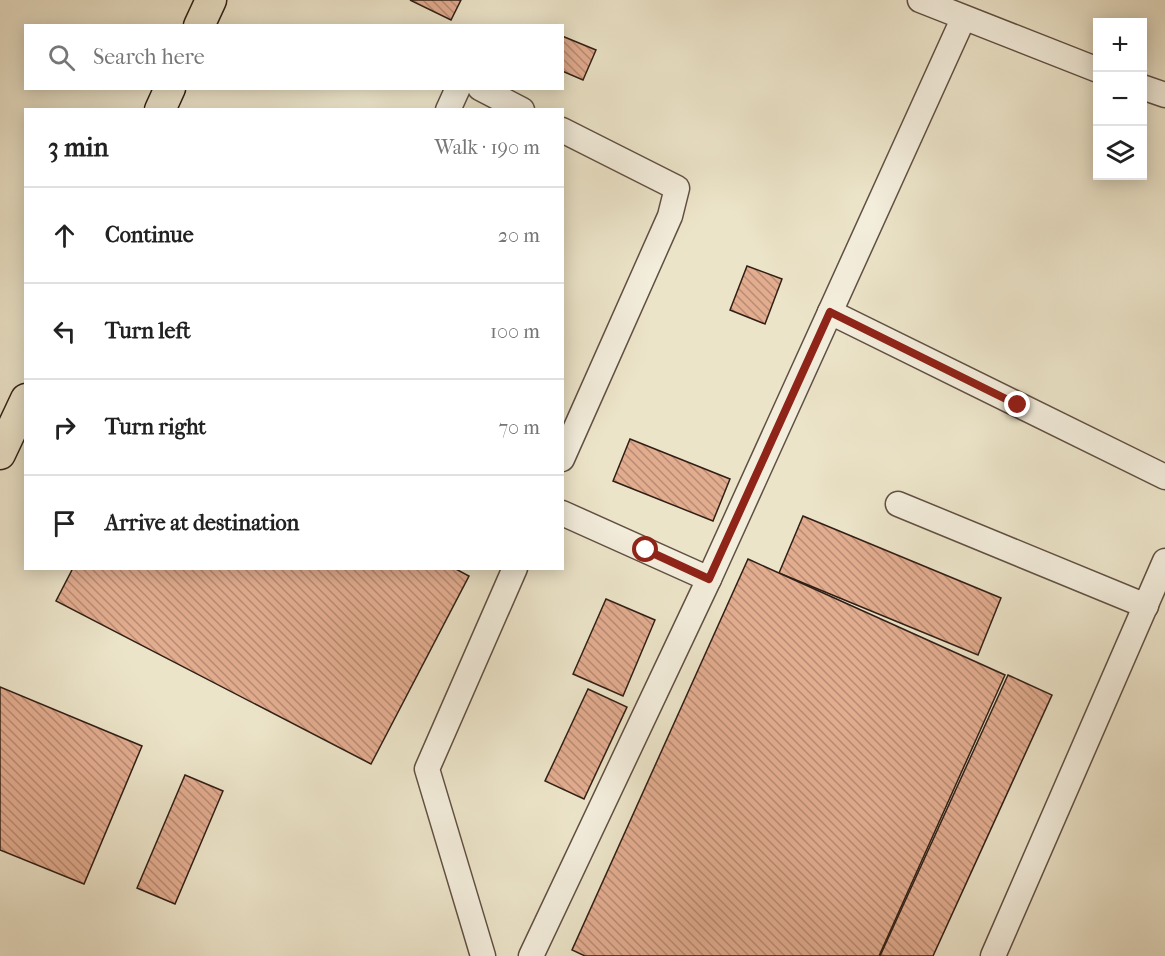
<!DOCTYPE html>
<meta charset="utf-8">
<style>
:root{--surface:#fff;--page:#f2f2f2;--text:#222;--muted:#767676;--line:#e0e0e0}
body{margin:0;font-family:"IM FELL French Canon",serif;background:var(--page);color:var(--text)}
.controls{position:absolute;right:18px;top:18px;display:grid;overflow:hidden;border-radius:0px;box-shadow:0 3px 15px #0003}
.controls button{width:54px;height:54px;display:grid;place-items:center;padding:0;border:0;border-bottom:2px solid var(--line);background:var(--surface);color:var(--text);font:30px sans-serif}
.stop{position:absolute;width:18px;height:18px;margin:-14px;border:4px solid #8f2418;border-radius:50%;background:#fff}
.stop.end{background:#8f2418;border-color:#fff;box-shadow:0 2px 6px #0008}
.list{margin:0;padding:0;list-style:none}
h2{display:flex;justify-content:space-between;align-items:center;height:78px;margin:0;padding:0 24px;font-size:26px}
h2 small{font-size:20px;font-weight:400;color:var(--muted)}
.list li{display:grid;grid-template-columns:39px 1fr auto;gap:18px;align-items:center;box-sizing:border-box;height:96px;padding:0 24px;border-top:2px solid var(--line)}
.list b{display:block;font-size:22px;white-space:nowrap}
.list em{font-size:20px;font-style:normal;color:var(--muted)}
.icon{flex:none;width:33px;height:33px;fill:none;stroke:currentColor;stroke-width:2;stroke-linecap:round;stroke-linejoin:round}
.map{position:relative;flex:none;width:1165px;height:956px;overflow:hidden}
.search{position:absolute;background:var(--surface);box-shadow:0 3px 15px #0003;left:24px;top:24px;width:540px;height:66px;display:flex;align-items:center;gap:15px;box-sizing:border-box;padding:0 21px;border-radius:0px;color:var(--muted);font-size:22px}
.panel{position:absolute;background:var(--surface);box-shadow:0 3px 15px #0003;left:24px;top:108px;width:540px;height:462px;border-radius:0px}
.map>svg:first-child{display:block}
</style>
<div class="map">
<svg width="1165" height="956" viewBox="0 0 1165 956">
<defs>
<pattern id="building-back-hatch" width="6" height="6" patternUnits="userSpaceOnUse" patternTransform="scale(1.5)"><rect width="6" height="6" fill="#e2ac8f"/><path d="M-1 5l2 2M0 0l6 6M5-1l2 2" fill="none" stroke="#b88b74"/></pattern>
</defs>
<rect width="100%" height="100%" fill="#ece4c9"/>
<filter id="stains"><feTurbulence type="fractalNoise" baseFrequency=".00333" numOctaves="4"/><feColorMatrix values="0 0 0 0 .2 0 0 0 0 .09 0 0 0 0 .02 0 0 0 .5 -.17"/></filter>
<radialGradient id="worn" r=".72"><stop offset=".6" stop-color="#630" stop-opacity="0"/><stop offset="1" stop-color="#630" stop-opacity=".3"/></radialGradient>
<g fill="url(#building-back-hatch)" stroke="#311f16" stroke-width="1.5">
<path d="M410 0H461L451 20Z"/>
<path d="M562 36 596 50 583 80 562 71Z"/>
<path d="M747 266 782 279 765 324 730 310Z"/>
<path d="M630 439 730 479 713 521 613 481Z"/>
<path d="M803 516 1001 598 978 655 779 573Z"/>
<path d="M748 559 1005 675 879 956H585L572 950Z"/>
<path d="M73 568H454L469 576 371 764 56 601Z"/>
<path d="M606 599 655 620 623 696 573 674Z"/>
<path d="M1008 675 1052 695 933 956H880Z"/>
<path d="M0 687 142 746 84 884 0 850Z"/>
<path d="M588 689 627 707 584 799 545 781Z"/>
<path d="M185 775 223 791 175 904 137 888Z"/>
</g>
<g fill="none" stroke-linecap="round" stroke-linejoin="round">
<defs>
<g id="minor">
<path d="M920 0 1098 70"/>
<path d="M1142 87 1165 95"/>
<path d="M480 88 522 110"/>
<path d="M448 110 458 88"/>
<path d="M562 130 677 188 670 216 562 459"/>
<path d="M830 312 1165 477"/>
<path d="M898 504 1146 606"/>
<path d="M562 513 709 579 963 19"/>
<path d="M483 956 427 769 515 568"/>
<path d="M531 956 709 579"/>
<path d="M993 956 1165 561"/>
</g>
<g id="major">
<path d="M199 26 211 0"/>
<path d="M160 110 170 88"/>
<path d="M0 454 26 399"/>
</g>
</defs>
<use href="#minor" stroke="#605043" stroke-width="27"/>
<use href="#major" stroke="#311f16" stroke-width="33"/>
<use href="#minor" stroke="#f3eddc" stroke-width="24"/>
<use href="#major" stroke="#ece4c9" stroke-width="30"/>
</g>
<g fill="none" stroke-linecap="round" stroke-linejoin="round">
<path stroke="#8f2418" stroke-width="8" d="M646 550 709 579 830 312 1018 405"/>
</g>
<rect width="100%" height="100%" filter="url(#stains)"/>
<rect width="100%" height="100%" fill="url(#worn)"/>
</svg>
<div class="controls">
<button>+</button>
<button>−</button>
<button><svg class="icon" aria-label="layers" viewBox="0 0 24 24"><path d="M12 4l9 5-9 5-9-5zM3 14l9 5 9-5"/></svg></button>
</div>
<div class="stop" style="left:646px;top:550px"></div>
<div class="stop end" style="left:1018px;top:405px"></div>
<div class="search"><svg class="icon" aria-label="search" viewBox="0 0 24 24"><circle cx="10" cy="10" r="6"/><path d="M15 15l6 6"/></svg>Search here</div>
<section class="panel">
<h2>3 min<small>Walk · 190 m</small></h2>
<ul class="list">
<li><svg class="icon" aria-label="ahead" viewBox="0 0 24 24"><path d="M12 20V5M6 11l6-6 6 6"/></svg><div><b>Continue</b></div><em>20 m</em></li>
<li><svg class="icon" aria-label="left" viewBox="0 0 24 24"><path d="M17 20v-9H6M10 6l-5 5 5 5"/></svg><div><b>Turn left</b></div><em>100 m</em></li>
<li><svg class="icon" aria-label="right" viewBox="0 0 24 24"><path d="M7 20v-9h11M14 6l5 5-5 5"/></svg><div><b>Turn right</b></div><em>70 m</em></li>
<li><svg class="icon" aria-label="arrive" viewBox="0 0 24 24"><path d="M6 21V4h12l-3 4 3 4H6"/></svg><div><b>Arrive at destination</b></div></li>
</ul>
</section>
</div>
